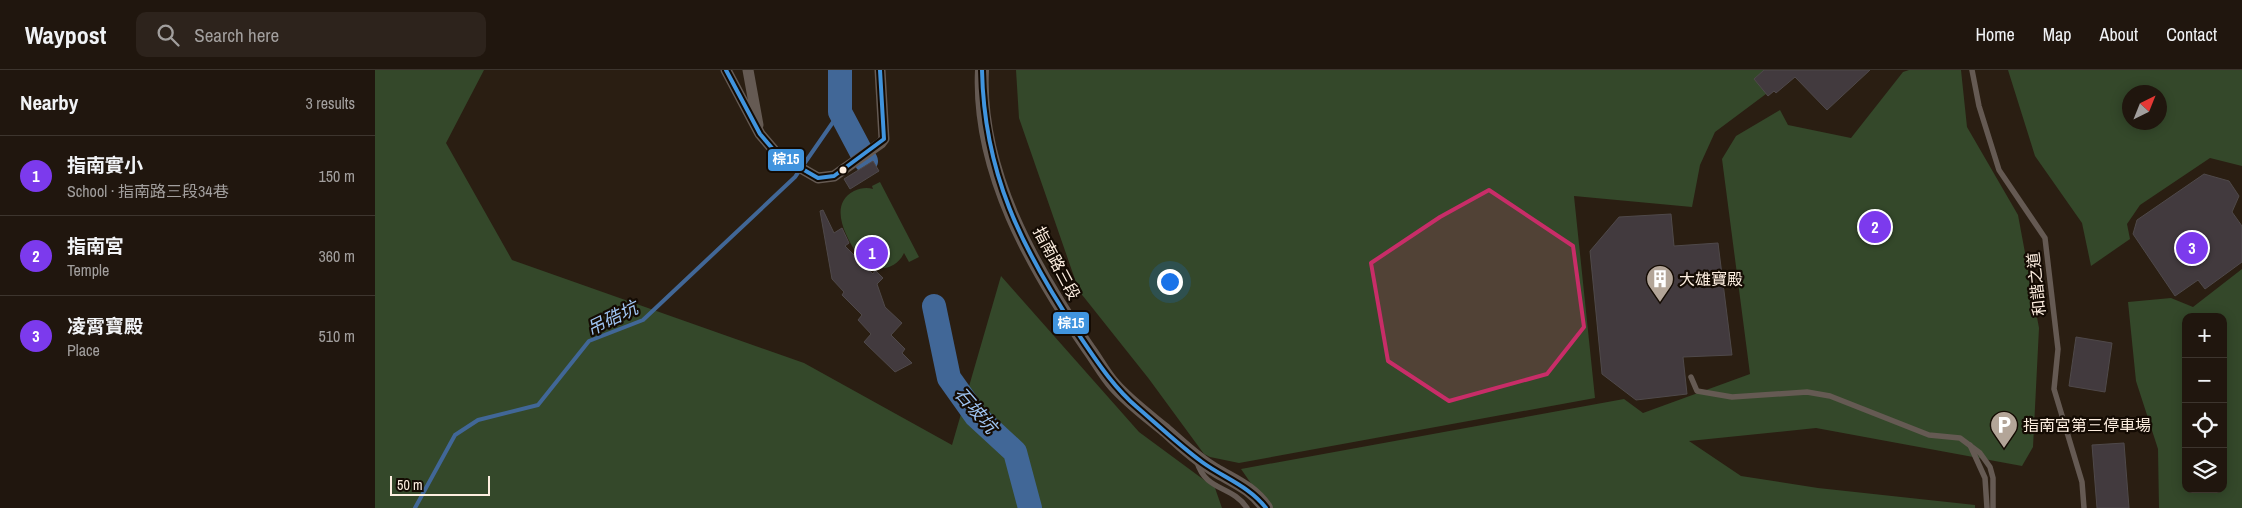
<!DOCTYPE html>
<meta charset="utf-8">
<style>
:root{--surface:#20160e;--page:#2d231c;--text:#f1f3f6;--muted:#a29f9e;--line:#3d352e;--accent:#7c3aed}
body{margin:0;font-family:"Archivo Narrow","Noto Sans TC",sans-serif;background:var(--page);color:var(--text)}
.controls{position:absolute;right:15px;bottom:15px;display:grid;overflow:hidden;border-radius:10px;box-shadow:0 2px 12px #0003}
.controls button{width:45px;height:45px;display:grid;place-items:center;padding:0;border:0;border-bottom:1px solid var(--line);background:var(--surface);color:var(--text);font:25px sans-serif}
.compass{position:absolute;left:1747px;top:15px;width:45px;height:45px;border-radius:50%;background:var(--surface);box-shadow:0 2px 12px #0003;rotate:43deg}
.scale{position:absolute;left:15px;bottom:12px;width:100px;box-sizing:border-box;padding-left:5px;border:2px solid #fdeee0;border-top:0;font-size:14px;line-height:18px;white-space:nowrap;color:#fdeee0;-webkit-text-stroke:4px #140b03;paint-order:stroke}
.you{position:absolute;left:794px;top:211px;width:18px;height:18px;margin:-12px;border:4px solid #fff;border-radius:50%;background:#1a73e8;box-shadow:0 0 0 8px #1a73e833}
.badge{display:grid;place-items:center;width:32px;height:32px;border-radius:50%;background:var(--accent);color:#fff;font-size:16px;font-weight:700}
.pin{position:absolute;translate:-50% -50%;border:2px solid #fff;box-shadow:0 1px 5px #0006}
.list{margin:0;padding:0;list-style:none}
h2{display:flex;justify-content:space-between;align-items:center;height:65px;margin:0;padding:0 20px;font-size:21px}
h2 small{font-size:16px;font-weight:400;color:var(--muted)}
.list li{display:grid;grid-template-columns:32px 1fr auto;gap:15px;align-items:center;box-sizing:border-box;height:80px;padding:0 20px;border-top:1px solid var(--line)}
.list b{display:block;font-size:19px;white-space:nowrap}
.list p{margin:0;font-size:16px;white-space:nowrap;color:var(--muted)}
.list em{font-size:16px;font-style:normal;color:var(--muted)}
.icon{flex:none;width:28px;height:28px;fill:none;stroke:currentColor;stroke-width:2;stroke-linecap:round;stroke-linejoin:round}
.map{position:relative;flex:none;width:1867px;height:438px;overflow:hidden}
header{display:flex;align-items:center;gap:30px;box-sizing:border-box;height:70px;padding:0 25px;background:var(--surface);border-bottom:1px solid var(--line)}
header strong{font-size:24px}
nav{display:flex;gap:28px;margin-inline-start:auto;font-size:18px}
.search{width:350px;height:45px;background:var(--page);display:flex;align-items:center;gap:12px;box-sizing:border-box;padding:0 18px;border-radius:10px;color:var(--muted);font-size:19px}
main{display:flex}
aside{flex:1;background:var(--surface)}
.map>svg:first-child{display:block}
</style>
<header>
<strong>Waypost</strong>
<div class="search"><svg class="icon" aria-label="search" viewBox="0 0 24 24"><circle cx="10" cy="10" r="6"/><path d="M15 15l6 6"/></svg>Search here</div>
<nav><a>Home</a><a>Map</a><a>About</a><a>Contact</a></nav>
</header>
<main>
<aside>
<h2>Nearby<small>3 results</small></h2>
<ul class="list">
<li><span class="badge">1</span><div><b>指南實小</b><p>School · 指南路三段34巷</p></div><em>150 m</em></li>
<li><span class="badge">2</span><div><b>指南宮</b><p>Temple</p></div><em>360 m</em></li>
<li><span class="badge">3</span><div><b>凌霄寶殿</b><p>Place</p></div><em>510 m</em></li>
</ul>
</aside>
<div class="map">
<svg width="1867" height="438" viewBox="0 0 1867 438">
<rect width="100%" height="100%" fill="#2a1e12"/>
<g fill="#34482a" fill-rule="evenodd">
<path d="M0 0H109L71 73 137 190 429 293 577 375 626 206 764 362 840 418 847 438H0Z"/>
<path d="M641 0H1392L1403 15 1340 62 1325 95 1317 137 1199 126 1220 328 864 393 835 387 829 384 774 309 704 221 644 48Z"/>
<path d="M1534 0H1586L1592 57 1643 145 1664 258 1658 377 1647 396 1441 358 1314 371 1366 406 1443 418 1600 435V438H893L866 399 1249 329 1268 343 1375 304 1347 89 1361 66 1405 40 1413 55 1476 68 1528 2Z"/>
<path d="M1633 0H1867V96L1835 88 1765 135 1752 154 1755 169 1716 196 1707 153 1660 86ZM1784 22V52H1754V22Z"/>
<path d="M505 112 544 187 534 192 529 183C521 200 503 202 488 193 475 174 450 136 479 121 485 118 492 117 498 119L497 116Z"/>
<path d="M1867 199V438H1784L1783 379 1761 311 1753 232 1796 228 1818 237ZM1811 247H1848V419H1811Z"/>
</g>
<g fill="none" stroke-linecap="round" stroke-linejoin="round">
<path stroke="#416797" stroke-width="4" d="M40 438 80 365 103 350 163 335 214 271 268 250 420 107 465 42"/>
<g stroke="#416797" stroke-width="24">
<path d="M465 0V42L491 91"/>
<path d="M559 236 574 308 601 346 640 382 655 438"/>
</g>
</g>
<g fill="#423a3e" stroke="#4f494a">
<path d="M1389 0H1495L1452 40 1420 7 1401 23 1399 21 1393 26 1379 9Z"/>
<path d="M498 91 504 101 475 119 469 109Z"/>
<path d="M1829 104 1854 111 1864 126 1857 142 1867 156V192L1830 219 1823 210 1800 226 1758 164 1762 150Z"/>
<path d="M448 140 459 163 467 158 474 173 470 176 498 204 500 200 508 208 502 214 510 237 527 253 516 265 530 279 527 283 537 293 520 302 489 272 496 264 483 250 487 245 467 225 469 222 457 209 445 141Z"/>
<path d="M1296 144 1299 176 1343 173 1357 285 1308 287 1312 324 1261 330 1227 304 1215 181 1244 147Z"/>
<path d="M1701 267 1737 273 1730 322 1694 316Z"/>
<path d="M1749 373 1754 438H1722L1717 375Z"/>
</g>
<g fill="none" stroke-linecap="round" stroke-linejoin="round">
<g stroke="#655a53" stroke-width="5.5">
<path d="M1597 0 1604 36 1624 100 1670 168 1683 279 1679 319 1707 412 1709 438"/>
<path d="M1316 307 1322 321 1357 327 1432 322 1455 326 1554 365 1585 368 1605 383 1615 397 1618 408V438"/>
<path d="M1595 375 1610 408 1612 438"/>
<path d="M822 392C831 422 857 415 872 438"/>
</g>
<g stroke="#655a53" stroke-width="11">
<path d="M351 0 385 64 403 85 443 108 459 106 506 73 509 69 505 0"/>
<path d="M373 0 383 55"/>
</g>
<path stroke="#655a53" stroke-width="14" d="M607 0C602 101 658 198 713 278 722 290 729 304 739 315 754 332 773 346 790 360 806 374 822 390 840 400 860 412 877 418 891 438"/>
<defs>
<g id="bus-1">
<path d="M351 0 385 64 403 85 443 108 459 106 509 69 505 0"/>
<path d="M607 0C609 103 646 177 702 262 721 290 738 317 763 338 784 356 805 376 827 392 849 408 874 416 891 438"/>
</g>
</defs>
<use href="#bus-1" stroke="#140b03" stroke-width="8"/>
<use href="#bus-1" stroke="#4094de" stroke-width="4"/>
</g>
<path fill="#c82d68" fill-opacity="0.2" stroke="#c82d68" stroke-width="4" stroke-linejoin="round" d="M1114 120 1198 176 1209 257 1172 304 1074 331 1013 291 996 193 1065 147Z"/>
<defs>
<symbol id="building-pin" viewBox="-11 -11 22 30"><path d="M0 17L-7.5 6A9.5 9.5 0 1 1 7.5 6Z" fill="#b3a598" stroke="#140b03"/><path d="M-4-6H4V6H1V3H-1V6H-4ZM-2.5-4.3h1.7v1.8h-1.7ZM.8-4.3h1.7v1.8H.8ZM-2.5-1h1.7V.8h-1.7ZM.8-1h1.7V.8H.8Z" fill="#fff"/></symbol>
<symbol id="parking-pin" viewBox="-11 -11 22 30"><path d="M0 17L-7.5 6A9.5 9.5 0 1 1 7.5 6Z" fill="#b3a598" stroke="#140b03"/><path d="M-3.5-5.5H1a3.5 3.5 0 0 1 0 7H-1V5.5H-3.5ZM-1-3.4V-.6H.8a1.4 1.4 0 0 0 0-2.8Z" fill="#fff"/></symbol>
</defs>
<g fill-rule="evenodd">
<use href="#building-pin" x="1269" y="193" width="32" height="43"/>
<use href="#parking-pin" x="1613" y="339" width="32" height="43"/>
</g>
<circle fill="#fdeee0" stroke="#140b03" stroke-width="2" cx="468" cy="100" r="4.5"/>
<g text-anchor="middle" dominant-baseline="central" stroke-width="4.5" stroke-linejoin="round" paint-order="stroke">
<g font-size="16" fill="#fdeee0" stroke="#140b03">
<text transform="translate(682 193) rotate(62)">指南路三段</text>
<text transform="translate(1661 214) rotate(-96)">和諧之道</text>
</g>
<g font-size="16" fill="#fdeee0" stroke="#140b03" text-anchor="start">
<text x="1304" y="209">大雄寶殿</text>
<text x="1648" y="355">指南宮第三停車場</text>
</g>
<g font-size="18" font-style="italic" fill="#9fc4f2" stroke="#140b03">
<text transform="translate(237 248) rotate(-26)">吊硞坑</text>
<text transform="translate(601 340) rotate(49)">石坡坑</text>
</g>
</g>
<g stroke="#140b03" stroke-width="2">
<rect x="392" y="78" width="38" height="24" rx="5" fill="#4094de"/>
<rect x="677" y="241" width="38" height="24" rx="5" fill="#4094de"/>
</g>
<g font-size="14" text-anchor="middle" font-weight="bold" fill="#fff">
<text x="411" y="94">棕15</text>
<text x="696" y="258">棕15</text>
</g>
</svg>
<div class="controls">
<button>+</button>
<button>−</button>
<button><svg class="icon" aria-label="locate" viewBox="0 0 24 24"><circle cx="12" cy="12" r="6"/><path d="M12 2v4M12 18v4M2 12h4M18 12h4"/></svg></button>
<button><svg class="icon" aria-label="layers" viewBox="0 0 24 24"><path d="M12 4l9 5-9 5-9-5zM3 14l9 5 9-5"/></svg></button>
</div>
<svg class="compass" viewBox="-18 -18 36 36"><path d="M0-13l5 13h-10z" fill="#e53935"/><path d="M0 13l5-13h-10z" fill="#a29f9e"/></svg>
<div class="scale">50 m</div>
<div class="you"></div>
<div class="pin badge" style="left:497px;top:183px">1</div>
<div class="pin badge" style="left:1500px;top:157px">2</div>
<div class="pin badge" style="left:1817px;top:178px">3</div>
</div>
</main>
